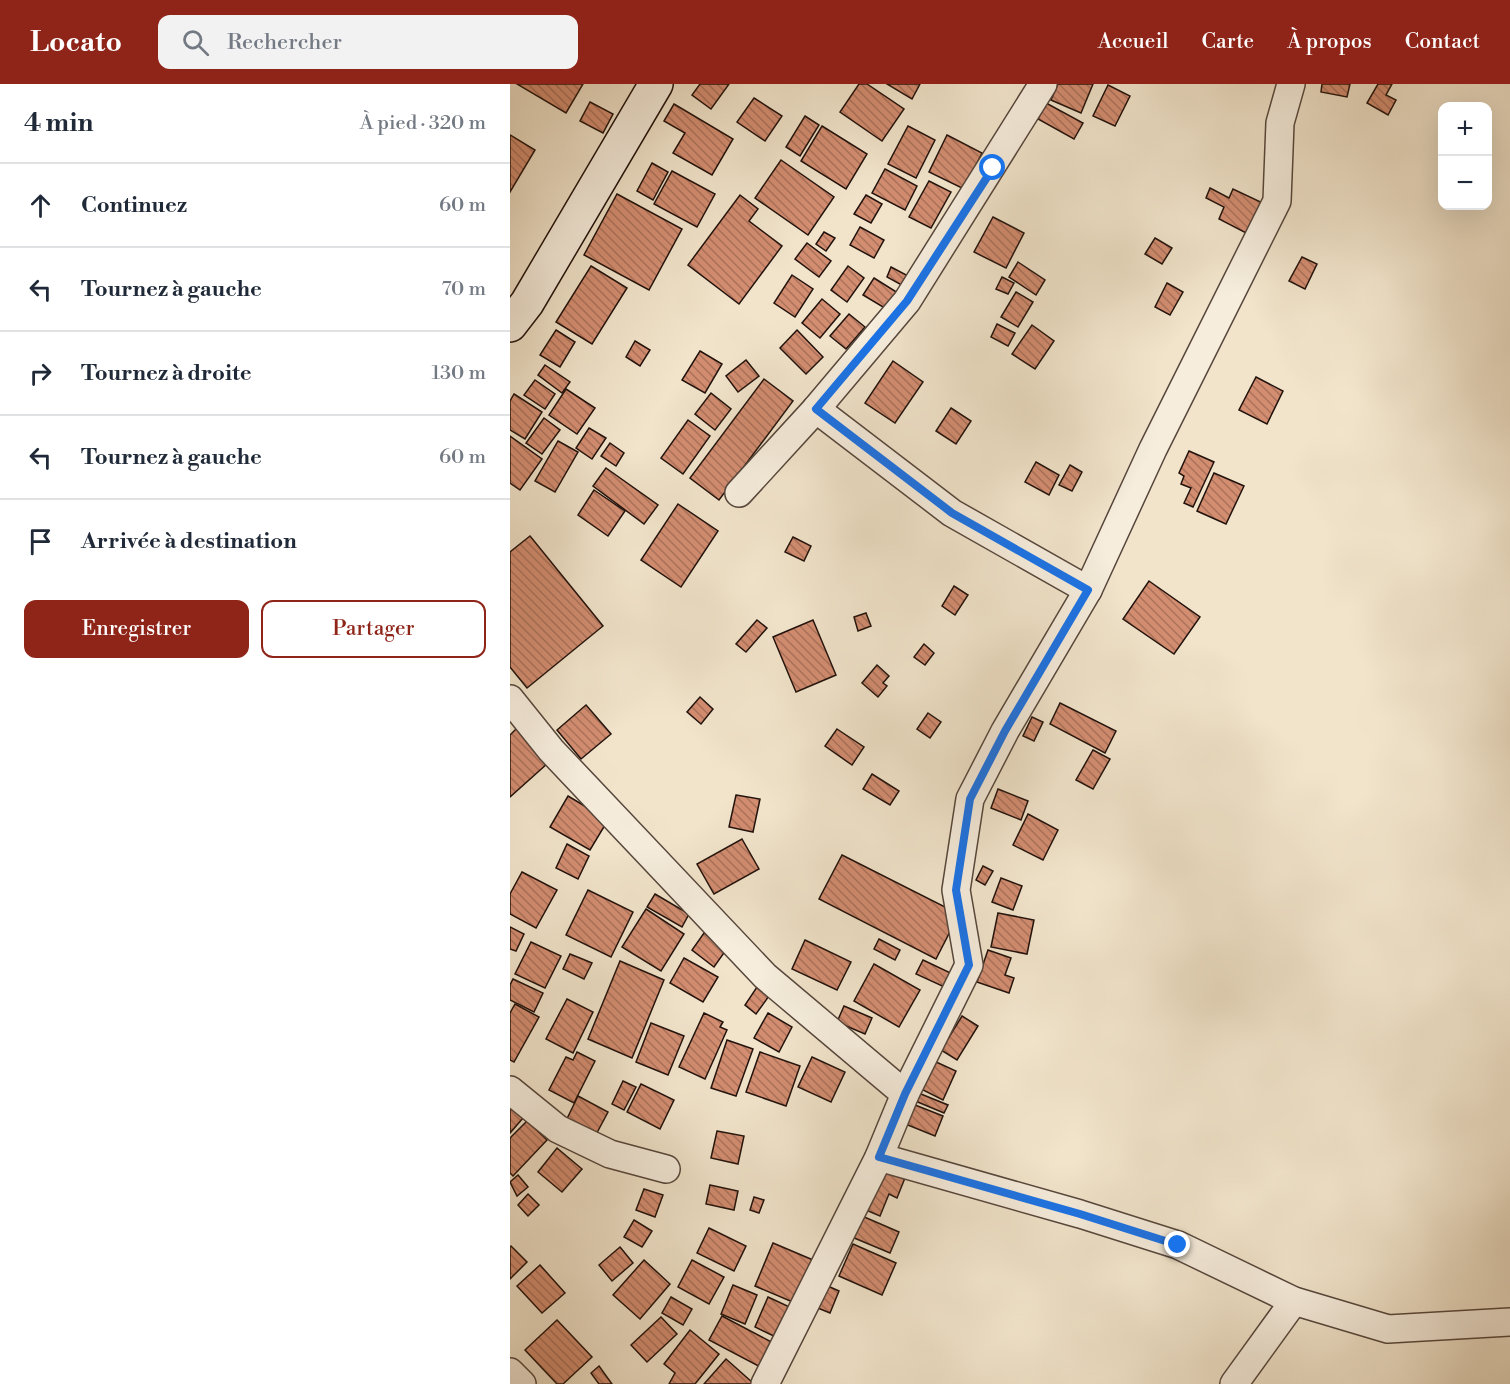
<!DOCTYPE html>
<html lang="fr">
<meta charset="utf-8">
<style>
:root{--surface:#fff;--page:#f2f2f3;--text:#1f2937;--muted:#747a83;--line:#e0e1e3;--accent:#8f2418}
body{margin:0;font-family:"Libre Bodoni",serif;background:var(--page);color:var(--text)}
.controls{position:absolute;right:18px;top:18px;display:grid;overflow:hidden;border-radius:12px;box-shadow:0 6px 24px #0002}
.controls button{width:54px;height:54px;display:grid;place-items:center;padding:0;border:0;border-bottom:2px solid var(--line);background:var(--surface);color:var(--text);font:30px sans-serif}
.stop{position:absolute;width:18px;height:18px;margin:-14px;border:4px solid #1a73e8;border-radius:50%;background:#fff}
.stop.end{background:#1a73e8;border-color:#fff;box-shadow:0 2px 6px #0008}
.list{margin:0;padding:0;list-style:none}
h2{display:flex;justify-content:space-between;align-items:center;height:78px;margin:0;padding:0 24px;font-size:26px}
h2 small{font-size:20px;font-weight:400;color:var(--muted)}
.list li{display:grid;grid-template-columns:39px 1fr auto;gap:18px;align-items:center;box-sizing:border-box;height:84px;padding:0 24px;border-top:2px solid var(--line)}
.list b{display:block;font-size:22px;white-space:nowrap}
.list em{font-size:20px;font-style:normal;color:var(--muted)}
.actions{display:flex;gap:12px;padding:18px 24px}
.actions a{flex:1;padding:14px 0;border:2px solid var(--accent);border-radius:12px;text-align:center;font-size:21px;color:var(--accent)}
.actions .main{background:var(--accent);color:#fff}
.icon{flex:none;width:33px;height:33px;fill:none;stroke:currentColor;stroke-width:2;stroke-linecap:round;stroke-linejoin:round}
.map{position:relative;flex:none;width:1000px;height:1300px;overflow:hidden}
header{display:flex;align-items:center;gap:36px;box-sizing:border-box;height:84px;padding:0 30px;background:var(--accent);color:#fff}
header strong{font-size:28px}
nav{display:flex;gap:33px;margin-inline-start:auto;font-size:21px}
.search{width:420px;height:54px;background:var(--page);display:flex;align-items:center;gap:15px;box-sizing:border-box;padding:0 21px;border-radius:12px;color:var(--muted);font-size:22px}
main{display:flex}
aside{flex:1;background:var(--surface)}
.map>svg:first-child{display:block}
</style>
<header>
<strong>Locato</strong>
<div class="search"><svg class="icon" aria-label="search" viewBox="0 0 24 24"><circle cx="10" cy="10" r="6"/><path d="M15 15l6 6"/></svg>Rechercher</div>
<nav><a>Accueil</a><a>Carte</a><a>À propos</a><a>Contact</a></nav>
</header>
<main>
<aside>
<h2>4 min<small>À pied · 320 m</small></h2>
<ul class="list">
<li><svg class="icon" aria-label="ahead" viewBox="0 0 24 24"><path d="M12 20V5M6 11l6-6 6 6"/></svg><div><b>Continuez</b></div><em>60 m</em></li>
<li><svg class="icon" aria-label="left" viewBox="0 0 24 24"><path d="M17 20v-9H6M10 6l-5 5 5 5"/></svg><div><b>Tournez à gauche</b></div><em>70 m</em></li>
<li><svg class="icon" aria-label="right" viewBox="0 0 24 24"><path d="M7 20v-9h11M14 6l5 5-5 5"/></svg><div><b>Tournez à droite</b></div><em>130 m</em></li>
<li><svg class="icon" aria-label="left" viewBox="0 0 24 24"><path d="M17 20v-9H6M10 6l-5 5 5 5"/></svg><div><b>Tournez à gauche</b></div><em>60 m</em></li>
<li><svg class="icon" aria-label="arrive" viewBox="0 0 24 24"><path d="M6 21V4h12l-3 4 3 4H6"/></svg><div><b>Arrivée à destination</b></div></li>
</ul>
<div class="actions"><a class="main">Enregistrer</a><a>Partager</a></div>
</aside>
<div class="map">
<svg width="1000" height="1300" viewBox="0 0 1000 1300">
<defs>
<pattern id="building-back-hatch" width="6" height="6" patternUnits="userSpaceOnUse" patternTransform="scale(1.5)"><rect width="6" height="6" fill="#d38d71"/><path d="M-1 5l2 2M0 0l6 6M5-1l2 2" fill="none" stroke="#ab725b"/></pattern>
</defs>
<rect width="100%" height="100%" fill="#f1e4cb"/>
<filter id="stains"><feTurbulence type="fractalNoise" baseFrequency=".00333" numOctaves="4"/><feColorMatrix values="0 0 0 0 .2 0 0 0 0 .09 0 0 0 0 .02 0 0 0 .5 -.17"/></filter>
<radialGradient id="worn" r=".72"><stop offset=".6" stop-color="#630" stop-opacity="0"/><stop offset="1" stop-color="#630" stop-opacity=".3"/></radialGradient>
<g fill="url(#building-back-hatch)" stroke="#22120c" stroke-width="1.5">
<path d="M7 0H73L56 29Z"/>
<path d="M190 0H219L201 25 182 11Z"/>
<path d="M349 0H357L394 25 372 57 330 28Z"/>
<path d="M377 0H410L402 15Z"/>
<path d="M548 0H583L571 29 541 16Z"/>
<path d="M812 0H840L837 13 811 8Z"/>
<path d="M868 0H882L876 11 886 16 878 31 857 19Z"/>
<path d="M598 1 620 12 605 42 583 32Z"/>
<path d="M244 14 272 32 255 57 227 38Z"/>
<path d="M80 18 103 30 93 49 70 37Z"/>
<path d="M536 19 573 39 564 55 528 35Z"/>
<path d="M164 20 223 55 202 91 163 69 175 49 154 37Z"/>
<path d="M295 32 309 41 290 72 276 63Z"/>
<path d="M312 42 357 70 336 105 291 77Z"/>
<path d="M398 42 425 56 406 94 378 80Z"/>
<path d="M0 51 25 66 0 108Z"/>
<path d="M437 51 472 69 454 105 419 88Z"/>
<path d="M271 76 324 113 298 151 245 114Z"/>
<path d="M142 79 158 88 143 116 127 107Z"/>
<path d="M375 85 407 102 395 126 362 109Z"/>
<path d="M162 87 205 110 187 143 144 120Z"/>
<path d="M419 97 441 108 421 144 399 133Z"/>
<path d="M700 104 719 114 723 105 755 120 740 151 709 135 714 123 696 114Z"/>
<path d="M107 110 172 145 139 206 74 171Z"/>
<path d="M230 111 248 125 239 137 272 162 229 220 178 181Z"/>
<path d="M356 111 372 120 361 139 344 130Z"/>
<path d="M483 133 514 149 496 184 464 168Z"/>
<path d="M350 143 374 156 364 174 340 161Z"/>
<path d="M314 148 325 154 316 167 306 160Z"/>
<path d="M645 154 662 164 652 180 635 170Z"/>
<path d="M297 159 321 177 309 193 285 175Z"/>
<path d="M792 173 807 180 795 205 779 197Z"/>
<path d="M508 178 535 196 526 211 499 193Z"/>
<path d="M81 182 117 204 82 260 46 238Z"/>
<path d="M338 182 354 194 337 218 321 206Z"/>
<path d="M381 183 402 194 397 204 377 193Z"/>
<path d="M282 191 303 205 285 233 264 219Z"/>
<path d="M492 193 504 199 498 210 486 205Z"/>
<path d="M364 194 388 209 378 226 353 211Z"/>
<path d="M657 199 673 208 660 231 645 223Z"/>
<path d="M506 208 523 218 508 243 491 233Z"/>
<path d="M312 215 330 230 310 254 292 239Z"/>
<path d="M339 230 355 243 336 265 320 252Z"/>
<path d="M487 240 505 249 498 262 481 253Z"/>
<path d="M522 241 544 257 525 285 502 270Z"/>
<path d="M46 246 65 258 50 283 30 271Z"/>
<path d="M287 246 313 273 296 290 270 264Z"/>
<path d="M125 257 140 266 130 282 116 273Z"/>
<path d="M190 267 212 280 195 309 172 296Z"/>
<path d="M236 276 249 292 228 308 216 292Z"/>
<path d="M383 277 413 298 385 339 355 319Z"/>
<path d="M35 281 60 298 52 309 28 291Z"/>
<path d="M746 293 773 307 757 340 729 326Z"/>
<path d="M254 295 283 317 209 416 180 394Z"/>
<path d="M25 296 45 310 35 325 14 311Z"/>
<path d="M56 305 85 324 67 350 39 331Z"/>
<path d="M201 309 221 325 205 346 185 330Z"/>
<path d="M4 310 32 328 15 355 0 346V317Z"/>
<path d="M441 324 461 337 446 360 426 347Z"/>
<path d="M34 334 50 346 32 370 16 359Z"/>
<path d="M178 336 200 352 173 390 151 374Z"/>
<path d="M79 344 96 354 82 375 66 364Z"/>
<path d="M0 352 32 375 10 406 0 399Z"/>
<path d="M48 357 68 368 45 408 25 397Z"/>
<path d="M100 359 114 369 106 382 91 372Z"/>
<path d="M679 367 704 378 683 423 674 419 681 404 671 400 674 392 669 389Z"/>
<path d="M526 378 549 391 539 411 515 398Z"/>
<path d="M560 381 572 388 562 407 549 401Z"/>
<path d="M96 384 148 421 134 440 83 402Z"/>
<path d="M704 389 734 402 716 440 687 427Z"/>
<path d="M84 406 115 427 98 452 68 431Z"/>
<path d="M168 420 208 447 171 503 131 476Z"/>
<path d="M20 452 93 542 17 604 0 583V468Z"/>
<path d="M283 453 301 462 294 477 275 468Z"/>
<path d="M639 497 690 533 664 570 613 535Z"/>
<path d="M444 502 458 511 445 531 432 522Z"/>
<path d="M356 529 361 542 348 547 344 533Z"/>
<path d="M247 536 257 544 236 568 226 560Z"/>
<path d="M303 536 326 591 286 608 263 553Z"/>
<path d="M414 560 424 569 415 581 404 573Z"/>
<path d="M367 581 379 592 373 599 377 602 368 613 352 599Z"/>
<path d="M190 613 203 625 191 640 177 628Z"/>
<path d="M550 619 606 647 595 669 540 640Z"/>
<path d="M76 621 101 650 71 675 47 646Z"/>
<path d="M418 629 431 638 420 654 407 645Z"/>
<path d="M522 633 533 638 524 657 513 652Z"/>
<path d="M7 644 38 679 0 713V651Z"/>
<path d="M327 645 354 663 342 681 315 662Z"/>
<path d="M583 666 600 675 583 705 566 696Z"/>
<path d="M362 690 389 707 380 721 353 705Z"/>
<path d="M488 705 518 717 511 736 481 724Z"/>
<path d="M226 711 250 715 243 748 219 743Z"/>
<path d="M58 712 98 736 80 766 40 743Z"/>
<path d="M518 730 548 746 533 776 503 761Z"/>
<path d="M232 755 249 785 204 810 187 780Z"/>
<path d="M57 760 79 772 68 795 46 784Z"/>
<path d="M332 771 449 830 426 875 309 815Z"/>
<path d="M473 782 483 787 475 801 466 796Z"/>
<path d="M12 788 47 806 26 844 0 830V810Z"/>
<path d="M491 794 512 802 503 826 482 818Z"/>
<path d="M78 806 123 828 101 873 56 851Z"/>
<path d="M145 810 179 830 172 843 137 823Z"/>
<path d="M136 825 174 850 151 887 112 863Z"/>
<path d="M488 829 524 836 517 870 481 863Z"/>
<path d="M0 843 14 850 6 867 0 865Z"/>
<path d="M194 849 216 866 204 883 182 866Z"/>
<path d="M369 855 390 866 385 876 364 865Z"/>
<path d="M295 856 341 878 327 906 282 885Z"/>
<path d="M21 858 51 872 35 904 5 890Z"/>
<path d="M478 866 501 874 495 891 504 894 499 909 467 898Z"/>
<path d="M60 870 82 879 74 895 53 885Z"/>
<path d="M174 874 208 893 193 918 160 899Z"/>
<path d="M413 876 447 892 441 906 406 890Z"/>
<path d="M110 877 154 896 122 974 78 955Z"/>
<path d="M364 880 410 906 389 943 344 917Z"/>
<path d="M3 895 33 909 24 928 0 916V901Z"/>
<path d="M247 903 259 912 246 930 235 921Z"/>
<path d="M57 915 83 928 63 969 36 955Z"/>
<path d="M5 920 29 933 4 978 0 976V929Z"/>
<path d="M334 922 362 934 355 950 327 938Z"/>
<path d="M194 929 213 938 210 943 217 946 195 995 169 983Z"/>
<path d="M258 929 282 943 269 968 244 954Z"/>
<path d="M452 932 468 942 447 976 431 966Z"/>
<path d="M141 939 174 952 158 991 126 978Z"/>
<path d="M217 956 243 965 226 1012 201 1004Z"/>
<path d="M67 968 85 977 64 1019 39 1006 56 973 63 976Z"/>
<path d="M250 968 290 982 276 1022 236 1008Z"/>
<path d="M302 973 335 988 321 1018 288 1003Z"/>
<path d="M424 977 446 987 433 1016 411 1005Z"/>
<path d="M113 997 126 1003 114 1026 102 1020Z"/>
<path d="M131 1000 164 1016 150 1045 117 1028Z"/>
<path d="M406 1008 438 1021 434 1029 403 1016Z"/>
<path d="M68 1012 98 1028 82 1058 53 1043Z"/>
<path d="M400 1019 433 1032 425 1052 393 1039Z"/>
<path d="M0 1021 13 1034 0 1049Z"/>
<path d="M17 1037 37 1056 3 1092 0 1089V1054Z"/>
<path d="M207 1047 234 1052 228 1080 201 1074Z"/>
<path d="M47 1064 72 1085 52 1108 28 1088Z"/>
<path d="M374 1080 397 1089 387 1114 379 1110 370 1132 356 1126Z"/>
<path d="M8 1091 18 1103 7 1112 0 1098Z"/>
<path d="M200 1101 228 1107 224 1126 196 1120Z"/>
<path d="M134 1105 153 1111 145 1133 126 1126Z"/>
<path d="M18 1110 29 1121 18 1132 8 1121Z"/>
<path d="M244 1113 254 1116 249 1129 240 1126Z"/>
<path d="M352 1132 389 1148 380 1169 342 1153Z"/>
<path d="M124 1136 142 1147 132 1163 114 1153Z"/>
<path d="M199 1144 236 1162 224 1187 187 1169Z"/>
<path d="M263 1159 303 1176 285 1219 245 1202Z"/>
<path d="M343 1160 386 1179 372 1211 329 1192Z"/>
<path d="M1 1162 17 1178 0 1195V1163Z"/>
<path d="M110 1163 123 1179 102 1197 89 1181Z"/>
<path d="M134 1176 160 1200 130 1235 103 1211Z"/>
<path d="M182 1176 214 1193 199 1220 168 1203Z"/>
<path d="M30 1181 55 1209 32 1229 7 1202Z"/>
<path d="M313 1200 329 1207 320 1229 303 1222Z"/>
<path d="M223 1201 247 1211 235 1240 211 1230Z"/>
<path d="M161 1213 182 1225 173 1241 152 1229Z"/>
<path d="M258 1213 284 1225 270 1255 245 1243Z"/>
<path d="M212 1232 271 1263 258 1287 199 1256Z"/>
<path d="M151 1233 167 1250 137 1278 121 1261Z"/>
<path d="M47 1236 82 1273 53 1300H47L15 1266Z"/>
<path d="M180 1246 209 1270 185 1300H159L165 1289 154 1280Z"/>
<path d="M216 1275 243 1299 242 1300H194Z"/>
<path d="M89 1282 102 1300H89L81 1289Z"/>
</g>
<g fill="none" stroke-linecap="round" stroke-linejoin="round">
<defs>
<g id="street">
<path d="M306 325 397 217 533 0"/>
<path d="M229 409 306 325 442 429 578 506"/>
<path d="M0 615 41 666 255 892 395 1010 369 1073 255 1300"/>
<path d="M0 1006 48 1045 100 1070 156 1085"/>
<path d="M395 1010 459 881 446 806 460 715 495 647 578 506 643 365 767 117 770 39 781 0"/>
<path d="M369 1073 570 1130 668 1161 784 1217 878 1245 1000 1238"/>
<path d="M0 1288 12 1300"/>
<path d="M724 1300 784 1217"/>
</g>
<path id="secondary" d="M0 241 17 219 146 0"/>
</defs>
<use href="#street" stroke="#56463c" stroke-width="30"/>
<use href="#secondary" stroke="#22120c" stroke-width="36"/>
<use href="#street" stroke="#f6eddd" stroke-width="27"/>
<use href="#secondary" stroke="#f6eddd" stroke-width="33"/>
</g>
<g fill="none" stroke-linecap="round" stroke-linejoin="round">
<path stroke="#1a73e8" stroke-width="8" d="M483 84 397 217 306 325 442 429 578 506 495 647 460 715 446 806 459 881 395 1010 369 1073 570 1130 668 1161"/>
</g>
<rect width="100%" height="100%" filter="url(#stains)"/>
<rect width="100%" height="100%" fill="url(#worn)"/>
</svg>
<div class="controls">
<button>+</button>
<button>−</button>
</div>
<div class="stop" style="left:483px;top:84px"></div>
<div class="stop end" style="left:668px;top:1161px"></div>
</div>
</main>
